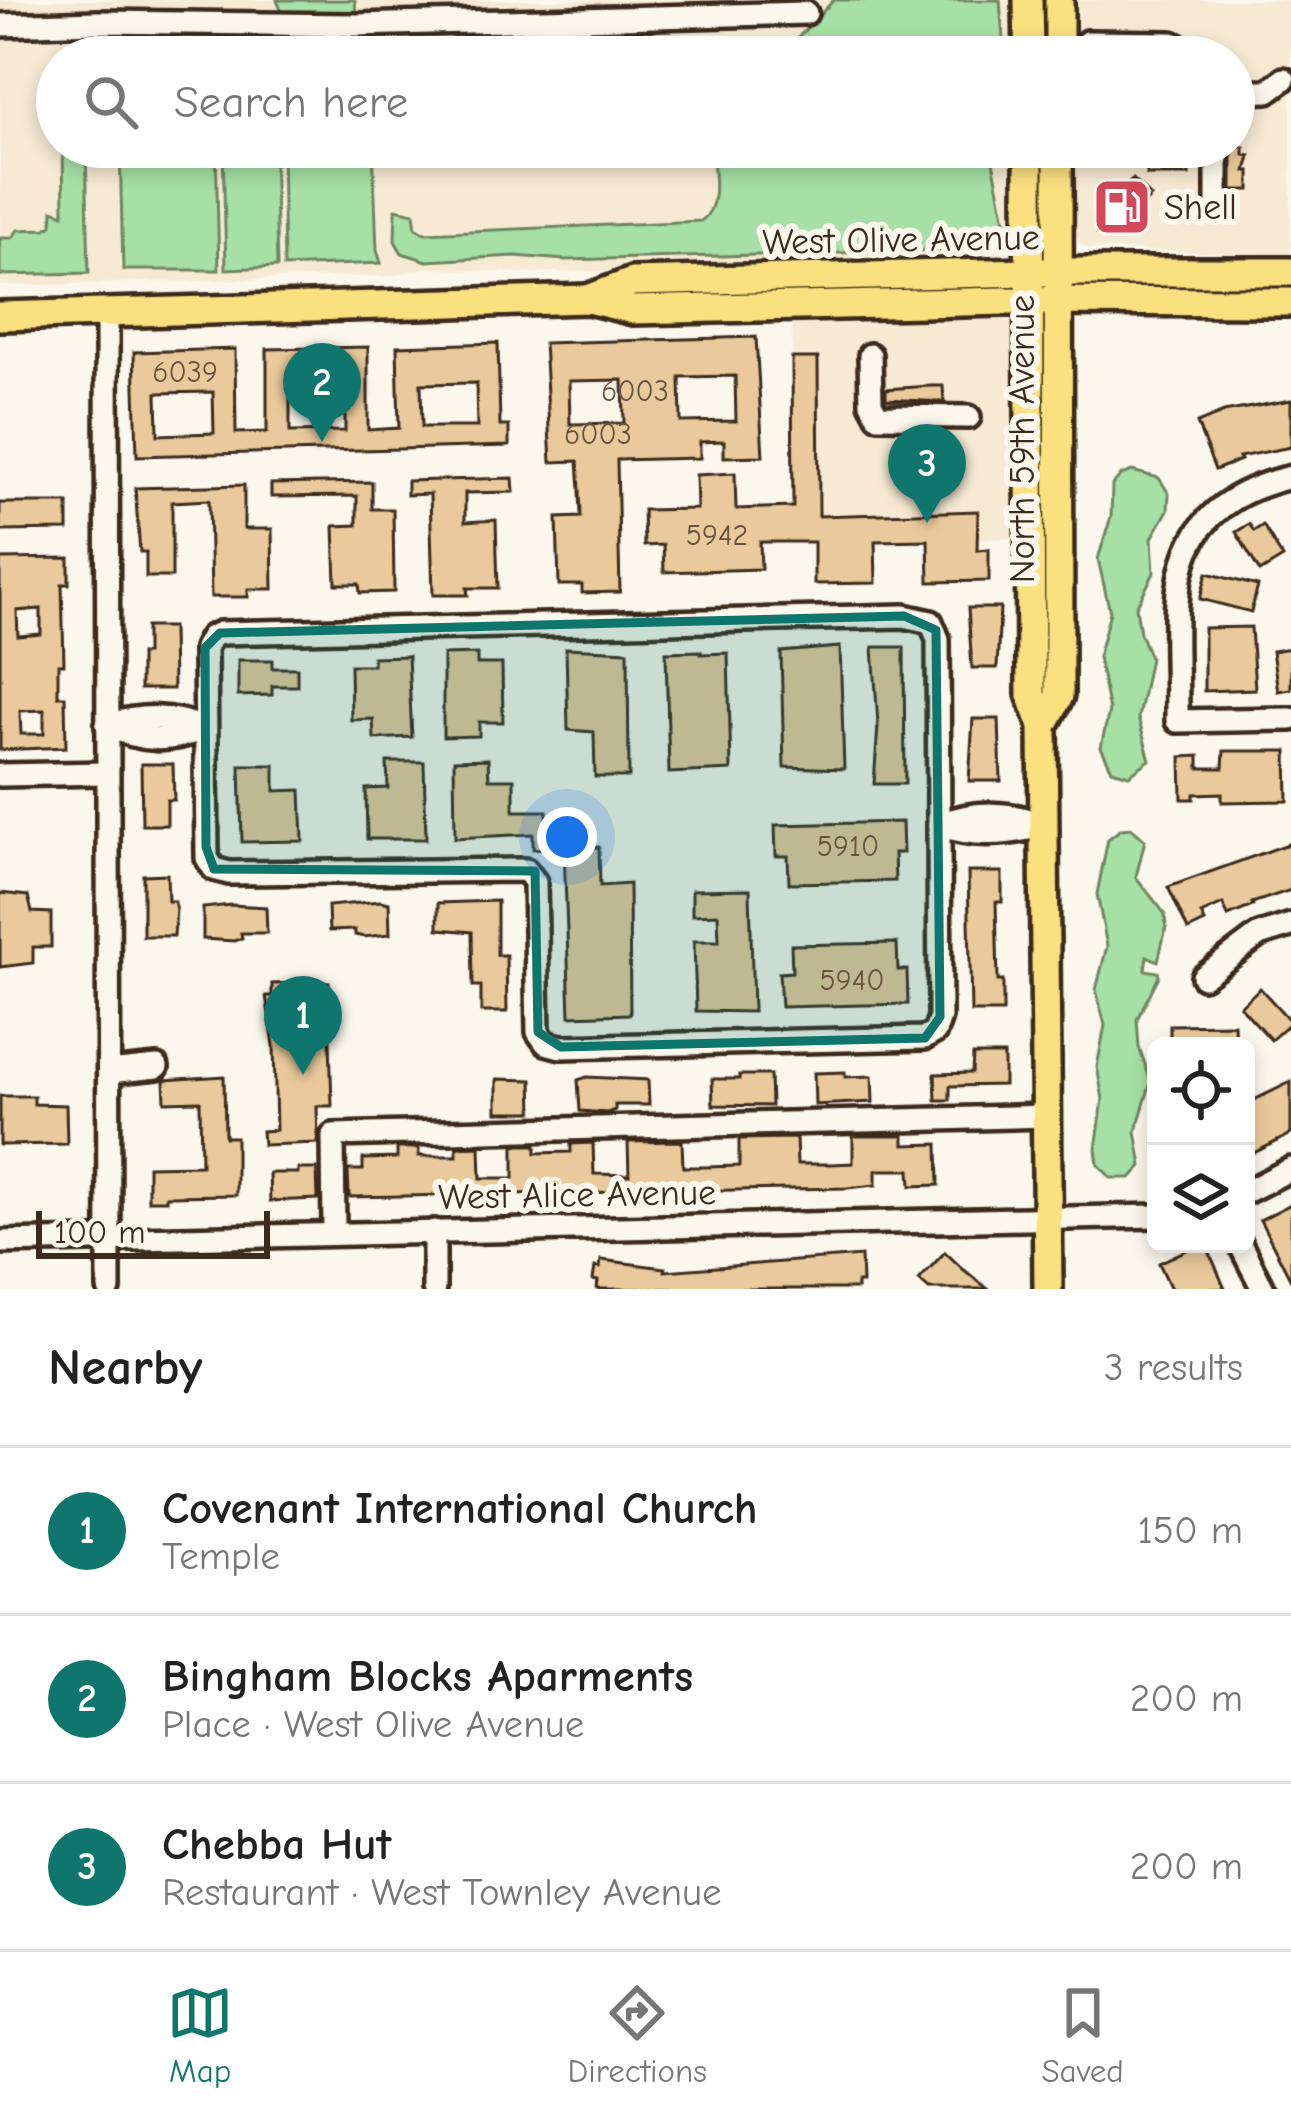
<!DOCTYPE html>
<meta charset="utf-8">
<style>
:root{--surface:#fff;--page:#f6f6f6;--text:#222;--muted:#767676;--line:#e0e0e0;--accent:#0f766e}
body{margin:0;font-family:"Comic Neue",sans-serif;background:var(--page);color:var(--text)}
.controls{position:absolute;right:36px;bottom:36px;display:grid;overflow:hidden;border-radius:18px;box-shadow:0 6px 18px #0003}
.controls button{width:108px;height:108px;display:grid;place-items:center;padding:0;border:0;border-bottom:3px solid var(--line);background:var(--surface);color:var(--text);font:60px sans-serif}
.scale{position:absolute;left:36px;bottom:30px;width:234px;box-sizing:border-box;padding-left:12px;border:6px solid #3b2a1e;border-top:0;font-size:33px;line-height:42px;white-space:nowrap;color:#3b2a1e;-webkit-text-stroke:9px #fbf7ec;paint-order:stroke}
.you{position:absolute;left:567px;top:837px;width:42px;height:42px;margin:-30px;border:9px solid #fff;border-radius:50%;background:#1a73e8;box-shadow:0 0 0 18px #1a73e833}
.badge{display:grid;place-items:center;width:78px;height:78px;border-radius:50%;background:var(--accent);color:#fff;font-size:39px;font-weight:700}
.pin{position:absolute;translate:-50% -99px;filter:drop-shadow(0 3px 6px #0008)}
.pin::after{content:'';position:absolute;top:63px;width:42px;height:36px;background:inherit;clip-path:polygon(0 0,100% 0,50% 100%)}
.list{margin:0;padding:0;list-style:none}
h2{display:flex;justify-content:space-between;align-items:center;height:156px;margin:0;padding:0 48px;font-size:51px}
h2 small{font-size:39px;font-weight:400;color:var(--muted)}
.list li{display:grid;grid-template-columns:78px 1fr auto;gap:36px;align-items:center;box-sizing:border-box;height:168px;padding:0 48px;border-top:3px solid var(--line)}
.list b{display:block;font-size:45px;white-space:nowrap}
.list p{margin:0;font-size:39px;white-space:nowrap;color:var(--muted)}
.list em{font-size:39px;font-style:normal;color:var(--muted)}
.icon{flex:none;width:66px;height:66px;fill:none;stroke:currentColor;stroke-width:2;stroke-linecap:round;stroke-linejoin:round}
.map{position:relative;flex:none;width:1291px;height:1289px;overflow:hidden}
.search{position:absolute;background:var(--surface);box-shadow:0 6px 18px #0003;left:36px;right:36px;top:36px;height:132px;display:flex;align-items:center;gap:30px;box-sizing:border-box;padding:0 42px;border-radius:66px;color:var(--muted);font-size:45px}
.sheet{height:660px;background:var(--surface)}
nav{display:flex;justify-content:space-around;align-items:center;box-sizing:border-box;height:168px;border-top:3px solid var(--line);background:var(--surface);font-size:33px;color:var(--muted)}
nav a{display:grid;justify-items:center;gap:6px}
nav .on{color:var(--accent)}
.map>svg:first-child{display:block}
</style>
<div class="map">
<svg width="1291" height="1289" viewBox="0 0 1291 1289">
<rect width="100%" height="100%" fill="#fbf7ec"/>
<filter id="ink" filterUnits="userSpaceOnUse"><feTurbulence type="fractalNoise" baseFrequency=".00833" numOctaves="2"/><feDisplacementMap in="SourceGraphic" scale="24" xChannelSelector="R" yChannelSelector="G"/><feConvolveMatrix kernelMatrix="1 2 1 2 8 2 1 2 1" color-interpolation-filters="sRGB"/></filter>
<g filter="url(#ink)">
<g fill="#f6ead4">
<path d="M0 0H1014V57H57V147H1013L1011 243 1006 253 989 261 954 255H882L842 264 524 273 426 268 391 276 0 286Z"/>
<path d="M1076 0H1291V255L1090 249 1081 245 1072 229 1077 147H1234V57H1071Z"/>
<path d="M792 314 881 320 996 318 1010 322 1019 343 1012 395V471L1021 515V538L794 542Z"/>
</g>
<g fill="#a6e0a6" stroke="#708562" stroke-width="3">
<path d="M277 0H355L356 14 282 13Z"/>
<path d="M834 0H1000L1003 39 997 57H779Z"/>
<path d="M150 32H212L214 57H117V48L130 37H150Z"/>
<path d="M280 34 354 35 369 48V57H280Z"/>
<path d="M63 147H86L89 273 0 275V238H12L18 230 46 229 52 225 53 210 64 214Z"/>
<path d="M120 147H216L219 270H123Z"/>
<path d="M223 147H274L277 267 226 269Z"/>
<path d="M282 147H373L377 250 381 263 284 267Z"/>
<path d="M712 147H990L1008 235 992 249 565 260 515 256 427 261 402 253 395 241 396 209 414 213 416 228 425 233 701 221C722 206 713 171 712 147Z"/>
<path d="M1132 471 1159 478 1169 494 1168 510 1152 538 1154 573 1136 607 1140 633 1150 658 1138 718 1150 760 1129 775 1112 770 1101 747 1109 711 1098 657 1110 612 1098 559 1111 517 1112 485 1121 475Z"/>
<path d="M1131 828 1145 840 1136 877 1165 914 1166 928 1158 961 1147 956 1145 970 1158 972 1159 976 1137 1019 1139 1047 1151 1082 1136 1131 1142 1166 1131 1178H1111L1098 1164 1096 1149 1103 1099 1097 1067 1105 1025 1096 990 1107 946 1097 894 1108 839 1121 829Z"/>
</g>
<g fill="#eaca9c" stroke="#3b2a1e" stroke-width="3" fill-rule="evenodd">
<path d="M1147 147H1189V156H1202V169H1189V175H1147Z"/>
<path d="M1232 147H1244V155L1250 156 1246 171H1250V190H1232Z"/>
<path d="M1133 179 1151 197 1111 236 1094 218Z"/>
<path d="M756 337 763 456 724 457V441L700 442V458L617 460 620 592 582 593V585H559L557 518 581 517 580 490 578 461 551 462 544 343ZM735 376 736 421 681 422 680 377ZM623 380 624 423 570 424 569 381Z"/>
<path d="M498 343 500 426H509V446L137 456 134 352 235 349 236 433 267 432V349L368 347V430L399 428 397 346ZM476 383 477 427H422L421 384ZM345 386V431L290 432V387ZM213 392 214 433 158 435 157 393Z"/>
<path d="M792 358H818L819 516 978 511 977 550 989 549V581L929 582 928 540 875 541 876 583 814 584V542H760L761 569 664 572 663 545 644 546 643 510 697 509 696 475 735 473 736 509 793 507Z"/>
<path d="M930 386H943L944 402 886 399V389Z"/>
<path d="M1291 400V447L1239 457 1241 460 1215 470 1197 423 1224 412Z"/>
<path d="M513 478 514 492 465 493V522L496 520 498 588H467L468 595H433L430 494 407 495V481Z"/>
<path d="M372 482V509H393L394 592 360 593 359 584H336L334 526 357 525V496L271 497V484Z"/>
<path d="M244 485V529H272L273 589H248V597H211L209 500 172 502V577H146V552H140L135 488Z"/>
<path d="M0 503H68V530L0 531Z"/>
<path d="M1249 524 1254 531 1263 525 1283 558 1260 572 1236 532Z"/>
<path d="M69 558V584H62L64 664H58V696H65L66 747 0 750V559ZM41 609V634L18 636 17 611ZM44 710V734H21L20 711Z"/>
<path d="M1207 573 1258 586 1251 612 1200 599Z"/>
<path d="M968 608H1000L997 668H972Z"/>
<path d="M146 627H172L173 689H140V654H146Z"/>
<path d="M1251 627 1255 689 1204 691V628Z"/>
<path d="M840 647 844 769 784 767 781 652Z"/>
<path d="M873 647H904L905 784H874L878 725Z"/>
<path d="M566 648 628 651 629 777H595L594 732 568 730Z"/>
<path d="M1291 648V689L1278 691 1272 651Z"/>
<path d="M701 651V654L728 653 731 770 669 773 666 652Z"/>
<path d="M477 654V664H502L503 722H479V736L443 737V655Z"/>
<path d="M408 656 412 737 374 739 373 719 351 720 350 665H373V657Z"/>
<path d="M238 660H272V668H297V686H272V695L238 696Z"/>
<path d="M973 719H999L1001 781H969Z"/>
<path d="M1224 751H1287L1288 801 1222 802V793L1194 794V799H1182L1181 757 1199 756V768H1223Z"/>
<path d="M488 759 489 779H514V811H547V848L533 849V834L455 838 454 760Z"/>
<path d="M387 762H424L426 839H367L366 789 388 788Z"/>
<path d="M141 764H173L174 800H167V825H142Z"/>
<path d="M240 765H275V791L301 790 303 841 242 842Z"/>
<path d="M902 822 903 853H894L895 881 789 883 788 856H776L775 825Z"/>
<path d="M1291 843V890L1252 903 1253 906 1228 916 1223 904 1201 914 1205 922 1188 930 1168 887Z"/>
<path d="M599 847 600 886 629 884 630 1014 570 1016 564 848Z"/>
<path d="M968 872H1002V902H996L998 981H1003V1012H971Z"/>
<path d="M167 874 168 901H174L176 909 174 936H143V875Z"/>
<path d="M750 889 753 1012 696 1011 694 941H719L718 914 692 915V890Z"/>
<path d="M0 893 28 896 32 912 51 913V947H33V963L0 967Z"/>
<path d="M380 901 389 903 390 934 364 937 355 935V930L329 931 328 906Z"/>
<path d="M497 901V955H506L507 1012H481V986H473L472 932 438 929V903Z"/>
<path d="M231 905 266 907 267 933H241L242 938 234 941 203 939V908Z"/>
<path d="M897 943 898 970H907L908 1004 781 1007 779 973 792 972 791 945Z"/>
<path d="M329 982V994H336V1008H329L332 1106H317L318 1143 263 1145 262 1131 276 1130 274 1045 266 996H272V984Z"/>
<path d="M1260 988 1291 1022 1271 1040 1240 1006Z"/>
<path d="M1234 1024 1235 1046H1170V1025Z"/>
<path d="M973 1055H1004V1085L950 1086V1100H936L935 1074 972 1073Z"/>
<path d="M845 1072V1077L872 1076 873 1102 815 1105 814 1073Z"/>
<path d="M739 1075H770L771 1106 713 1105 712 1079H739Z"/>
<path d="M224 1076 225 1137H236V1195L166 1196V1200H148V1166L201 1165 200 1101 165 1102 164 1080Z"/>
<path d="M587 1077 648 1080 649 1105H615V1110L607 1113 580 1111 578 1080Z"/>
<path d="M497 1079 532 1080 533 1112H497Z"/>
<path d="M1291 1082V1134L1246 1157V1104Z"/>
<path d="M0 1096H34V1104L66 1105 67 1144 0 1145Z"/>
<path d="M853 1136H904V1145L938 1144 939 1185 911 1186 910 1170H876V1185L847 1188 349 1197 348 1170H363V1159L397 1158V1148H419V1156H457V1147L480 1146 481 1178H514V1145H536V1153L571 1152V1144L593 1143 594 1174 629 1175 628 1142 682 1141 683 1167H705L739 1166V1139L796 1138 797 1164H831L853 1163Z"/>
<path d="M298 1169H317L318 1199 270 1201 269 1173H298Z"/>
<path d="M1291 1204V1280L1260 1220Z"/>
<path d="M1200 1244H1206L1225 1289H1171L1159 1263Z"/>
<path d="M945 1252 963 1269 988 1289H929L919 1280Z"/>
<path d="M861 1256 862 1283H857V1289H597L598 1281 593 1280 595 1267 600 1268 601 1260 665 1268V1271Z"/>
</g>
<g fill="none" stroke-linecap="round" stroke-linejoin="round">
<defs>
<g id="minor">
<path d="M0 25 97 22 357 25 806 13"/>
<path d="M1087 42 1172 43 1184 49 1186 57"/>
<path d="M1234 92 1268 91 1284 79"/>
<path d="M1217 147V205"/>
<path d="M107 313 109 1289"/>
<path d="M870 355 871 403 878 416 969 417"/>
<path d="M1291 477C1152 509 1178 608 1177 721L1291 719"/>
<path d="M904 616 931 622 938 639 940 1017 935 1032 925 1038 561 1047 546 1043 538 1032 535 882 526 870 229 873 214 869 207 858 205 648 211 637 220 633Z"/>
<path d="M107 725C142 742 168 743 204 729"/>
<path d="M107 725C141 715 172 714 204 729"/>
<path d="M0 775 107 773"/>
<path d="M939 825C972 810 1011 811 1044 825"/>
<path d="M939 825C973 837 1010 835 1044 825"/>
<path d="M1203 977 1259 935 1291 925"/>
<path d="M109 1072 157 1067"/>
<path d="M1246 1192 1291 1169"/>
<path d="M434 1231V1289"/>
<path d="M334 1234 333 1135 1047 1116"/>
<path d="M0 1242 1156 1216"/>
<path d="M1240 1244 1263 1289"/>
</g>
<g id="major">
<path d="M1028 0 1029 57"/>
<path d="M1059 57V0"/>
<path d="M1029 147 1031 694 1043 726 1048 1289"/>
<path d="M588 299 632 282 1028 272H1291"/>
<path d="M0 316 588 299 633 310 1004 301 1291 302"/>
<path d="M1043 726 1059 696 1058 147"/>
</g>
</defs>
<use href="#minor" stroke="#3b2a1e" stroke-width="30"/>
<use href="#major" stroke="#3b2a1e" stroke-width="36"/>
<use href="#minor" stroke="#fbf7ec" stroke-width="21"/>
<use href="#major" stroke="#fbe080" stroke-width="27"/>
</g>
</g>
<path fill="#0f766e" fill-opacity="0.2" stroke="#0f766e" stroke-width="9" stroke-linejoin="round" d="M904 616 936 630 940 1017 925 1038 561 1047 538 1032 535 871 214 869 206 847 205 648 220 633Z"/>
<defs>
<symbol id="fuel-square" viewBox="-11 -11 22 22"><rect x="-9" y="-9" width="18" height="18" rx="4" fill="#d1495b" stroke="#fbf7ec"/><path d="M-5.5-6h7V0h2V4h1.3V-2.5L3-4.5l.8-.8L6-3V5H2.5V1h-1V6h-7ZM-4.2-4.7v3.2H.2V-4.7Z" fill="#fff"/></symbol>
</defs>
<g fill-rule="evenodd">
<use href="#fuel-square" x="1089" y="174" width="66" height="66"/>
</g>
<g text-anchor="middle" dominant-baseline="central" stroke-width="12" stroke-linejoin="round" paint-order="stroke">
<g font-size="30" fill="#67523e">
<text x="185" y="372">6039</text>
<text x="635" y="391">6003</text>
<text x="598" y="434">6003</text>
<text x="717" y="535">5942</text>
<text x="848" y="846">5910</text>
<text x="852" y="980">5940</text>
</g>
<g font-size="36" fill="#3b2a1e" stroke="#fbf7ec" text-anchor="start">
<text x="1164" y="207">Shell</text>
</g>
<g font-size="36" fill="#3b2a1e" stroke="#fbf7ec">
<text transform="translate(901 240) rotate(-1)">West Olive Avenue</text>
<text transform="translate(1022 439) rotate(-90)">North 59th Avenue</text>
<text transform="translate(577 1195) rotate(-1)">West Alice Avenue</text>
</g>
</g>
</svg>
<div class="controls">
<button><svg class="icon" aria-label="locate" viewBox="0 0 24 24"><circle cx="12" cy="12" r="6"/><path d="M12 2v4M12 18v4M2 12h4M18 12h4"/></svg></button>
<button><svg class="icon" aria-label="layers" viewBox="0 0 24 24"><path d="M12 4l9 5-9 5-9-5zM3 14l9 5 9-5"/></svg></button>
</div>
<div class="scale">100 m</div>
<div class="you"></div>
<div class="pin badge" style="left:303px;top:1075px">1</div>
<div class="pin badge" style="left:322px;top:442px">2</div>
<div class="pin badge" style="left:927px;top:523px">3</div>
<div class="search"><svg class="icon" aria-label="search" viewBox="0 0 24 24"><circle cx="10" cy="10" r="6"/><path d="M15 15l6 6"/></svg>Search here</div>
</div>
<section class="sheet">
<h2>Nearby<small>3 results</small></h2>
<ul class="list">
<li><span class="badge">1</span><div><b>Covenant International Church</b><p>Temple</p></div><em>150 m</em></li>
<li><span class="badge">2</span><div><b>Bingham Blocks Aparments</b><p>Place · West Olive Avenue</p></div><em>200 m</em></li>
<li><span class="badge">3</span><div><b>Chebba Hut</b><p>Restaurant · West Townley Avenue</p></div><em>200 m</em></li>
</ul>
</section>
<nav>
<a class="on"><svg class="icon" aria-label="map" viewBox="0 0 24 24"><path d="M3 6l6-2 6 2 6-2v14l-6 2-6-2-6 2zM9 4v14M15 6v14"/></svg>Map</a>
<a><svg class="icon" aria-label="directions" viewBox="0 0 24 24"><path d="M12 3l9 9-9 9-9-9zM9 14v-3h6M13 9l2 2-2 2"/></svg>Directions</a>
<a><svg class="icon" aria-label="saved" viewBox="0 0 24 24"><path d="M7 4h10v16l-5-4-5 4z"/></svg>Saved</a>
</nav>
